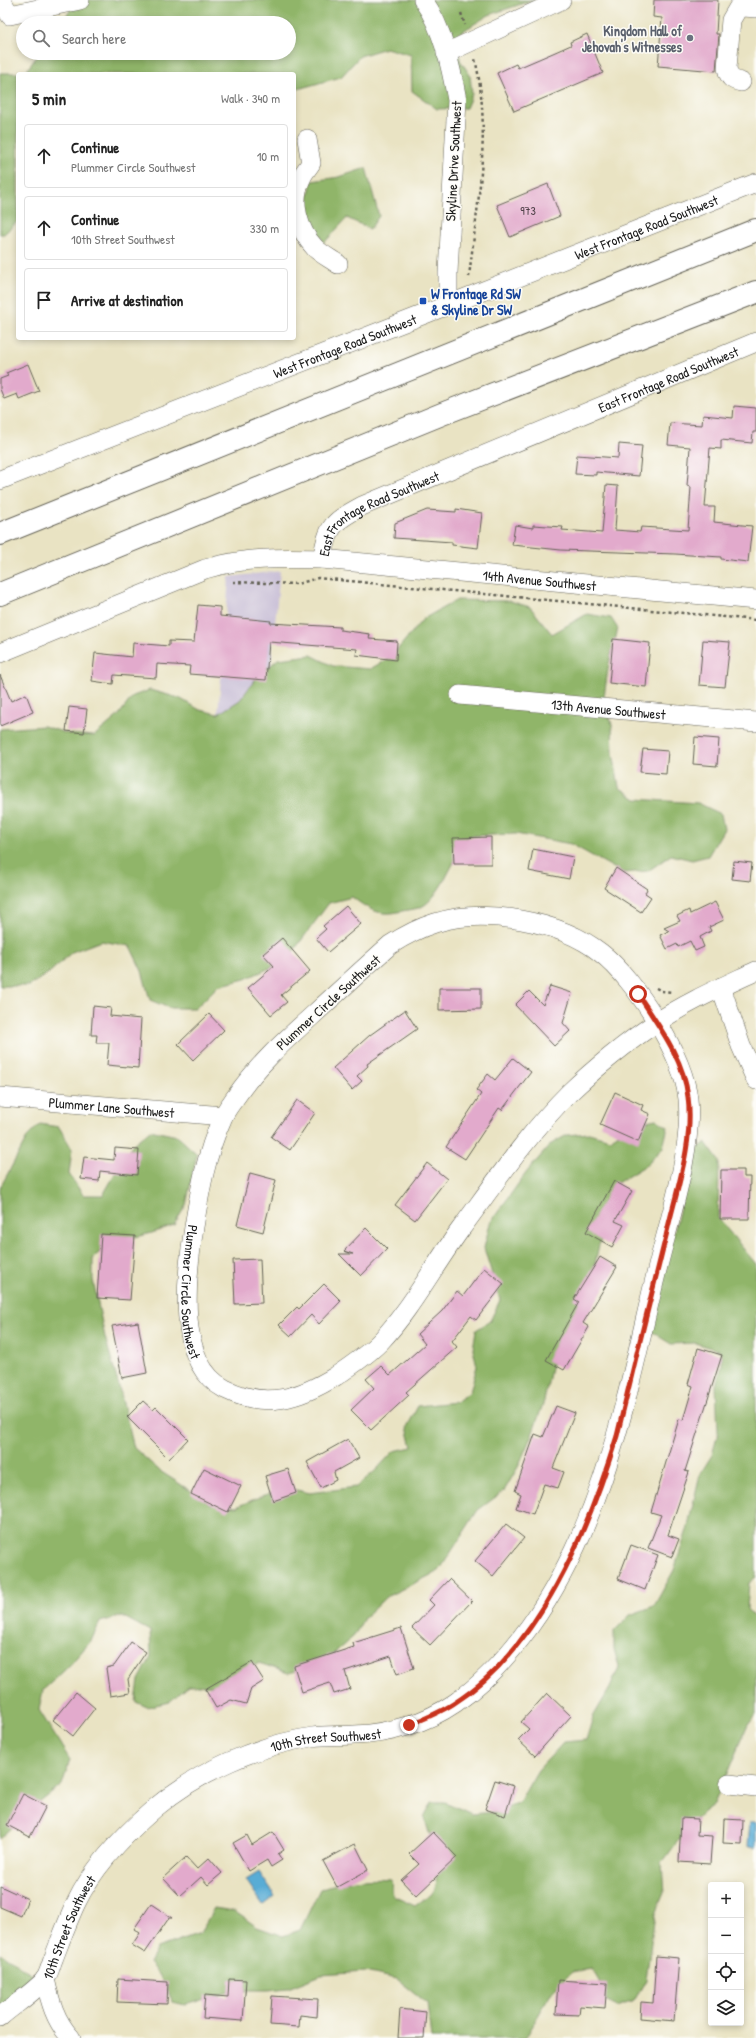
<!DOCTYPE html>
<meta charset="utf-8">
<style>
:root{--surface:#fff;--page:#f2f2f2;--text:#222;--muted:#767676;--line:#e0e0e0}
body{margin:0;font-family:"Patrick Hand",sans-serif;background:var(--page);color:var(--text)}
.controls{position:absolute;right:12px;bottom:12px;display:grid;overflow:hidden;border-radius:4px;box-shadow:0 2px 6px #0003}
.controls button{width:36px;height:36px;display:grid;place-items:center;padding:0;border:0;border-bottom:1px solid var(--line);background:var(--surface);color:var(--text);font:20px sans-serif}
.stop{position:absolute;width:12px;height:12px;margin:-9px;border:3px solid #c8321e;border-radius:50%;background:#fff}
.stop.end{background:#c8321e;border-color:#fff;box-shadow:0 1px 4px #0008}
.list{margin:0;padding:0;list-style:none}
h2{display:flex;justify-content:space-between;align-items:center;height:52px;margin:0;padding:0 16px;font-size:17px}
h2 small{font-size:13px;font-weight:400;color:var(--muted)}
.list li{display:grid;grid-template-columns:26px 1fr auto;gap:12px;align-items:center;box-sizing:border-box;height:64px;margin:0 8px 8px;padding:0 8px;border:1px solid var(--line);border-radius:4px}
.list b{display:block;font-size:15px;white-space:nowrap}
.list p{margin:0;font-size:13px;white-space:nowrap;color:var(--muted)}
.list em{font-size:13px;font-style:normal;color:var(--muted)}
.icon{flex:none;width:22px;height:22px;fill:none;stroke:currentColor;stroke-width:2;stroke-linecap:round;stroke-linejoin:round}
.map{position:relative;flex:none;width:756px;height:2038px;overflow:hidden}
.search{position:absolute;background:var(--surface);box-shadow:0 2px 6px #0003;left:16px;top:16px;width:280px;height:44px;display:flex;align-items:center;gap:10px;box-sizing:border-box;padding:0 14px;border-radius:22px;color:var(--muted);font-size:15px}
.panel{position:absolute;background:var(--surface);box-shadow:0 2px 6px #0003;left:16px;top:72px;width:280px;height:268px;border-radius:4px}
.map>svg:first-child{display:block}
</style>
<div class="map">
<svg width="756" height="2038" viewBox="0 0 756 2038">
<rect width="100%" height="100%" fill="#fdfcf7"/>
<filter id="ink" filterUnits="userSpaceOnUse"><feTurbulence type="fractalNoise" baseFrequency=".025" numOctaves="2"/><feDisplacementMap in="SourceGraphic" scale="8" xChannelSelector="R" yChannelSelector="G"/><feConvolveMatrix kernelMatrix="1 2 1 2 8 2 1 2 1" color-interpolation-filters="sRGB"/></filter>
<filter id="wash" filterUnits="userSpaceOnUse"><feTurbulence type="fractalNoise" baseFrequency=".012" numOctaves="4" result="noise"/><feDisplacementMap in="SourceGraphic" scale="16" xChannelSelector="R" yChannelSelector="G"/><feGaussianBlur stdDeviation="0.9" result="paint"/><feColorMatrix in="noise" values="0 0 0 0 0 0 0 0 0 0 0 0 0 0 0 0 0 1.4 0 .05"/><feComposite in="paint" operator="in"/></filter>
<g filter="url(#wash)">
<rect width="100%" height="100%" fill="#e9e3c3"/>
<path fill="#c9bfd7" d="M280 571 271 664 257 677 240 700 218 714 229 577Z"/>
<g fill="#90b569" stroke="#566842">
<path d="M73 0H533L489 15 458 34 460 60 470 75 472 94 466 108 437 109 412 91 411 55 386 48 360 56 341 77 294 90V74H18V221L4 234H0V73H25L39 53H289V23H60L70 11Z"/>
<path d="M366 168 379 216 370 229 347 218 324 243 305 210 312 181 339 177Z"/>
<path d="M457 600 510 601 530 607 552 634 587 614 611 618 618 629 609 663 604 696 612 725 613 753 619 787 636 799 698 803 721 814 724 829 708 856 692 860 671 855 648 871 623 873 571 844 516 834 468 836C457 853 440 897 423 906 418 909 408 910 402 911 380 917 369 910 352 897L329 903 286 961 245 979 218 986 196 1008H169L150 1000 142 971 130 946 101 941 72 952 50 972 29 986H0V729L44 726 69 734 94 736 118 716 133 696 150 690 179 698 200 710 218 714 240 700 257 677 278 659 311 655 333 666 370 669 391 657 423 619Z"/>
<path d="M656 1119 668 1127 663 1147 648 1164 617 1183 607 1226 599 1245 594 1269 552 1364 544 1401 533 1432 518 1467 504 1491 478 1510 439 1571 386 1597 364 1618 354 1636 333 1654 310 1668 288 1673 259 1663 236 1678 216 1685 189 1686 169 1702 147 1707 136 1702 139 1680 151 1657 150 1631 122 1616 100 1622 91 1641 67 1668 43 1690 39 1710 70 1760 62 1785 35 1806 0 1839V1188L28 1136 40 1124 59 1127 72 1149 69 1174 83 1195H103L132 1145 150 1130 177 1136 197 1154 186 1205 174 1225 152 1233 110 1243 93 1258V1280L105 1337 118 1383 134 1448 160 1471 211 1504 236 1507 264 1495 292 1489 310 1493 356 1487 375 1471 394 1451 412 1447 407 1427 418 1406 456 1402 470 1392 477 1366 473 1349 476 1330 490 1321 500 1300 484 1248 490 1223 526 1173 551 1144 567 1135 589 1133 610 1139 632 1124Z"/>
<path d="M706 1143 719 1161 718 1218 756 1264V1577L749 1583 747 1609 756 1620V1715L748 1725 737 1750 714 1804 693 1820 662 1863 664 1893 655 1914 646 1980 634 2001 616 2007 606 2001 600 1983 592 1969 572 1972 552 1992 525 2038H431L427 2003 397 1979 365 1972 321 1975 288 1988 268 1990H236L185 2005 173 2002 160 1976 149 1963 157 1948 200 1933 214 1908 234 1911 257 1927 283 1936 300 1930 320 1889C345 1880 365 1877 391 1879L393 1896 415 1906C420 1902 429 1897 432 1892 444 1875 430 1835 424 1817L432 1802H445L472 1814 495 1812 519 1802 538 1770 564 1742 586 1740 593 1717 610 1688 619 1667 614 1649V1631L630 1615 654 1606 674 1570 687 1530 700 1474 712 1455 718 1433 716 1385 722 1366V1355L719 1350 695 1343 671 1344 650 1331 694 1150Z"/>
<path d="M0 1953 35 1976 32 2001 0 2015Z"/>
</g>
<g fill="#59acd5" stroke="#3a6478">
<path d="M750 1821H756V1847L748 1846Z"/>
<path d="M259 1872 275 1896 263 1905 246 1880Z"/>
</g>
<g id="blocks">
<g fill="#e2aacc">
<path d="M654 0H718L716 34H719L716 71 658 66 662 18 653 17Z"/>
<path d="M587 34 603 73 514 111 497 73 516 64 518 68 553 53 571 45 570 42Z"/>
<path d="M548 184 560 216 510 237 497 205Z"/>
<path d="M28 364 39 391 19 399 17 394 4 399 0 389V379L8 376 6 373Z"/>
<path d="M734 406 756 408V432H753L752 443 721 440V449L710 448 705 507H715L714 522 752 526 748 562 721 559V557L675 554 561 550 512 545 515 525 533 528V525L563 527 562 530 602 533 606 485 618 486 615 530 640 532 641 527 688 530 691 487 687 486 690 447 668 445 670 423 702 425 703 415 733 418Z"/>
<path d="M619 444 642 446 639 476 596 472V475L575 474 577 455 618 458Z"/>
<path d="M456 509 482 513 478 548 452 545V542L394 538 395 523 427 510 456 512Z"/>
<path d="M198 605 220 607V616L271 621 270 623 340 627V630L370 634 369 639 397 641 396 660 356 655 357 649 269 642 266 680 189 674 190 666 157 664 156 678 114 675 113 684 92 681 95 653 132 657 133 643 169 646V641L194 642Z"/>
<path d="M613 639 650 643 646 687 609 683Z"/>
<path d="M703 640 730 642 725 687 699 685Z"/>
<path d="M0 675 11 701 26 694 33 712 0 726Z"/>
<path d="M69 707 87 709 84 733 66 731Z"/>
<path d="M695 737 719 739 717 766 693 764Z"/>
<path d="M643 749 668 751 666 774 640 772Z"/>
<path d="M491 837V864H454L453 838Z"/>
<path d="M533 849 573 857 569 879 529 871Z"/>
<path d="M734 861 752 863 750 881 732 879Z"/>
<path d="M616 868 647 889 645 893 651 897 641 912 604 888Z"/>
<path d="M715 902 724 920 709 927 711 931 700 937 704 947 695 951 690 941 678 947 677 944 667 949 660 935 669 931 664 928 680 921 677 916 689 910 690 914Z"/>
<path d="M346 906 361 924 328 952 316 938 326 929 323 926Z"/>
<path d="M282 938 310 971 281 995 287 1002 271 1015 248 988 274 966 263 954Z"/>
<path d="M550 986 572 993 563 1023 570 1031 554 1046 515 1005 529 991 543 1005Z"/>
<path d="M439 988H481V1009L439 1010Z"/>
<path d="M93 1006 111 1008 110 1016 141 1019 138 1068 107 1065 109 1043H96L97 1035H91Z"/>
<path d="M405 1010 417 1029 367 1064 368 1066 357 1076 362 1081 352 1090 333 1068 370 1035Z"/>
<path d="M209 1014 224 1030 193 1060 178 1044Z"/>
<path d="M513 1058 531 1072 502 1110 499 1108 465 1159 446 1147 481 1094 476 1090 488 1074 495 1080Z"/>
<path d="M615 1092 643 1105 641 1110 650 1114 638 1142 600 1125Z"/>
<path d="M297 1100 315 1113 290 1150 271 1137Z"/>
<path d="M115 1148 139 1150 137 1175 100 1171 99 1181 81 1179 84 1157 114 1160Z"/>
<path d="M427 1163 447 1179 415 1220 395 1205Z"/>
<path d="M721 1170H744V1177H750L749 1219H720Z"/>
<path d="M250 1173 276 1180 263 1232 237 1225Z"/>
<path d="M614 1181 632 1191 615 1221 624 1225 612 1247 586 1232Z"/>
<path d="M366 1228 387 1249 361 1276 339 1254H353L344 1251Z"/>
<path d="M101 1234 135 1236 130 1300 97 1298Z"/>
<path d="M600 1257 617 1267 583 1323 589 1327 564 1370 546 1360 579 1302 574 1299Z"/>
<path d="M260 1259 262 1303 235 1304 233 1260Z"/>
<path d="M484 1268 504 1284 476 1320 471 1316 452 1341 457 1347 406 1392 409 1395 371 1430 351 1410 374 1388 366 1379 381 1366 390 1375 425 1344 417 1334 442 1311 457 1291 463 1296Z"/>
<path d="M324 1284 341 1301 319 1324 311 1315 291 1336 279 1325 297 1307 299 1309Z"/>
<path d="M138 1322 147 1373 122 1378 112 1326Z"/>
<path d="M698 1348 722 1355 685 1471 689 1472 668 1535 679 1539 672 1557 648 1548 661 1515 651 1512 679 1419 683 1420 693 1386 688 1384Z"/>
<path d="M143 1401 153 1410 156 1407 188 1439 169 1459 127 1417Z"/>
<path d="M556 1406 575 1413 553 1468 564 1472 558 1488 544 1484 533 1514 516 1508 521 1494 515 1491 535 1434 543 1437Z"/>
<path d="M348 1439 359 1458 334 1472 336 1480 321 1488 307 1462Z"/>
<path d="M204 1468 241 1486 228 1512 191 1494Z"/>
<path d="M288 1469 296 1493 273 1501 265 1476Z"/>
<path d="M506 1524 524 1538 493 1576 475 1561Z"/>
<path d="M631 1545 658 1555 645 1590 618 1579Z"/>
<path d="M449 1579 472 1601 430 1645 412 1628 434 1605 429 1600Z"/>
<path d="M401 1628 414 1668 397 1674 391 1656 345 1671 350 1689 334 1694 330 1683 302 1692 294 1666 354 1647 353 1643Z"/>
<path d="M131 1642 146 1652 128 1679 130 1693 110 1696 106 1668 114 1666Z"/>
<path d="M252 1662 264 1681 251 1689 246 1704 231 1700 216 1708 205 1689Z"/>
<path d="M76 1692 95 1708 73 1736 53 1720Z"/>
<path d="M547 1693 571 1716 535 1756 518 1740 529 1729 521 1722Z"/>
<path d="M495 1780 514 1786 505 1816 485 1809Z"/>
<path d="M23 1794 46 1806 30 1837 7 1825Z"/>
<path d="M681 1818 698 1819 697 1835 712 1836 710 1864 679 1862Z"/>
<path d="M724 1819 743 1820 742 1844 723 1843Z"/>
<path d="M273 1832 284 1850 278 1854 282 1860 271 1867 267 1860 249 1871 233 1843 247 1835 252 1845Z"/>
<path d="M433 1832 457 1857 416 1896 401 1880 419 1864 409 1854Z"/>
<path d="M355 1844 368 1870 337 1887 323 1861Z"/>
<path d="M186 1857 197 1869 209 1858 222 1873 208 1885 201 1877 180 1896 163 1878Z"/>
<path d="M0 1886 28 1899 21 1916 0 1907Z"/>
<path d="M151 1904 172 1918H169L145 1953 132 1945 140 1933 134 1929Z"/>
<path d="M656 1956 679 1958 674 2021 640 2018 641 2002 653 2003Z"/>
<path d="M118 1979 168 1982 167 2004 117 2002Z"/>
<path d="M229 1979 246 1980 243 2021 203 2018 205 1995 228 1997Z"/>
<path d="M558 1980 607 1983 605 2008 580 2006 579 2015 556 2014Z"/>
<path d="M272 1996 318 1999 317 2017 300 2015 299 2027 270 2025Z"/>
<path d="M400 2009 426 2012 424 2038H398Z"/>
</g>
</g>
</g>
<g filter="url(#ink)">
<use href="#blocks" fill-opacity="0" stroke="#646256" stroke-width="1"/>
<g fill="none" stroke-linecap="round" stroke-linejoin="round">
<defs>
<g id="minor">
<path d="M1 0 10 15 80 0"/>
<path d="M423 0C443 28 451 67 457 100L448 273V305"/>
<path d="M446 53 561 0"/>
<path d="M741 82C732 80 729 78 727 68L731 20 738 8 744 7 756 8"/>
<path d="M307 139 311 163C308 168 303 173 301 179 290 201 298 230 315 248 321 254 331 259 338 264"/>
<path id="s1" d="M0 480 448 305 756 183"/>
<path id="s2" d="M322 559C329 525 331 523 362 506L756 342"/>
<path id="s3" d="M0 653 205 569C247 557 279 558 322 559L756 600"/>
<path id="s4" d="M460 695 756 722"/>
<path d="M721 987 741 1046 756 1080"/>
<path id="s5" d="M0 1097 223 1116"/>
<path d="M729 1784 756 1787"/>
<path d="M45 1979C50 2001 55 2021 71 2038"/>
<path id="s6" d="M0 2017C11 2007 37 1990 45 1979 49 1974 51 1964 54 1957 61 1939 68 1920 76 1903 93 1867 125 1834 155 1808 199 1771 256 1746 312 1737 326 1735 340 1736 354 1735 389 1734 426 1723 455 1703 485 1682 509 1655 530 1626 605 1521 627 1393 657 1270 669 1220 693 1150 688 1099 684 1056 635 979 601 953 561 921 483 907 435 923 419 928 404 936 390 945 364 968 338 992 312 1016 283 1042 257 1066 235 1098 230 1105 225 1111 222 1119 206 1154 200 1190 194 1227 187 1274 174 1363 225 1389 265 1409 299 1399 336 1376 351 1366 367 1355 380 1342 411 1309 433 1267 460 1230 494 1184 528 1134 569 1093 593 1070 628 1041 656 1023 687 1002 722 987 756 971"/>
</g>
<g id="highway">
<path d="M0 534 756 230"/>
<path d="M0 594 442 414 756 292"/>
</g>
</defs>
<use href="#minor" stroke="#646256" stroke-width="20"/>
<use href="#highway" stroke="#646256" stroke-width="24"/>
<g stroke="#646256" stroke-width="2.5" stroke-dasharray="3 3" stroke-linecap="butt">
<path d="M461 13 465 25"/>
<path d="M469 277C477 206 492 130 475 59"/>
<path d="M233 582 297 584 318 578 756 620"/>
<path d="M656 988 662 991 672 992"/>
</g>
<use href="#minor" stroke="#fff" stroke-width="19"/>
<use href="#highway" stroke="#fff" stroke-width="22"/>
</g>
</g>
<g fill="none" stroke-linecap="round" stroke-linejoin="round" filter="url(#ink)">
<path stroke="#c8321e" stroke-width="5" d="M409 1725C424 1719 439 1713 453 1704 540 1649 588 1530 617 1436 633 1369 649 1303 666 1236 676 1191 694 1143 688 1097 684 1059 658 1025 638 994"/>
</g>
<circle fill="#6b7280" stroke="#fdfcf7" stroke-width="1.5" cx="690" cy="38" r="4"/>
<rect fill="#1a4fb4" stroke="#fdfcf7" stroke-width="1.5" x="419" y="297" width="8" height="8" rx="2"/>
<g text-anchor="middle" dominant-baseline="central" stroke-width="3" stroke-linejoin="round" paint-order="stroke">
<g font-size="12" fill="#4e4048">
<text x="528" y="210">973</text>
</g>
<g font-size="14" font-weight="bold" fill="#5b616d" stroke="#fdfcf7" text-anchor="end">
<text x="682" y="30">Kingdom Hall of<tspan x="682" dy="16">Jehovah's Witnesses</tspan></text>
</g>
<g font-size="14" fill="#1c1c1c" stroke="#fdfcf7">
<text transform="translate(453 161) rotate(-87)">Skyline Drive Southwest</text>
<text stroke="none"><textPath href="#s1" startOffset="694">West Frontage Road Southwest</textPath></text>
<text stroke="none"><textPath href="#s1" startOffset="370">West Frontage Road Southwest</textPath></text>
<text stroke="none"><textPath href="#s2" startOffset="402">East Frontage Road Southwest</textPath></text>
<text stroke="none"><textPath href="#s2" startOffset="78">East Frontage Road Southwest</textPath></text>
<text stroke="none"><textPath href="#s3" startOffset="558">14th Avenue Southwest</textPath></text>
<text stroke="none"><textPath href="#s4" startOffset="149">13th Avenue Southwest</textPath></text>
<text transform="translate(328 1002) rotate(-42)">Plummer Circle Southwest</text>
<text stroke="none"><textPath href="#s5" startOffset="112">Plummer Lane Southwest</textPath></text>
<text stroke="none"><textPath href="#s6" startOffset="2070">Plummer Circle Southwest</textPath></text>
<text stroke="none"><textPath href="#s6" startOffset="453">10th Street Southwest</textPath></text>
<text stroke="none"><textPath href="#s6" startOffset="116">10th Street Southwest</textPath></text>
</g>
<g font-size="14" font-weight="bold" fill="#164399" stroke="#fdfcf7" text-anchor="start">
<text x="431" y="293">W Frontage Rd SW<tspan x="431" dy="16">&amp; Skyline Dr SW</tspan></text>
</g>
</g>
</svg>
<div class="controls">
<button>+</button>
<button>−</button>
<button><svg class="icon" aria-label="locate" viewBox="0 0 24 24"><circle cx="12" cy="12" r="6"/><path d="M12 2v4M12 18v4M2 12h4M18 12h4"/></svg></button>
<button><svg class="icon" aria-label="layers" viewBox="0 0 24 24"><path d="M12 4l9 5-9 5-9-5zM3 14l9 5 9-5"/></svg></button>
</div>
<div class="stop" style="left:638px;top:994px"></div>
<div class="stop end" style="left:409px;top:1725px"></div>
<div class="search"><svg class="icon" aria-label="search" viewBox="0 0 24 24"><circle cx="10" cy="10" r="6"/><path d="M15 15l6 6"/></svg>Search here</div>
<section class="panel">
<h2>5 min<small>Walk · 340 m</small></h2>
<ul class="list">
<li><svg class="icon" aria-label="ahead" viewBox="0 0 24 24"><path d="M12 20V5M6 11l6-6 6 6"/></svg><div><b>Continue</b><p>Plummer Circle Southwest</p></div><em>10 m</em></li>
<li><svg class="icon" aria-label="ahead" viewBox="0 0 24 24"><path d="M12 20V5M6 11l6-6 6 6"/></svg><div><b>Continue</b><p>10th Street Southwest</p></div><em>330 m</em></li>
<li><svg class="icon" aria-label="arrive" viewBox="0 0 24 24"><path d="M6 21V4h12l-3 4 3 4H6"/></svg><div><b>Arrive at destination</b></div></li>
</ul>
</section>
</div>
